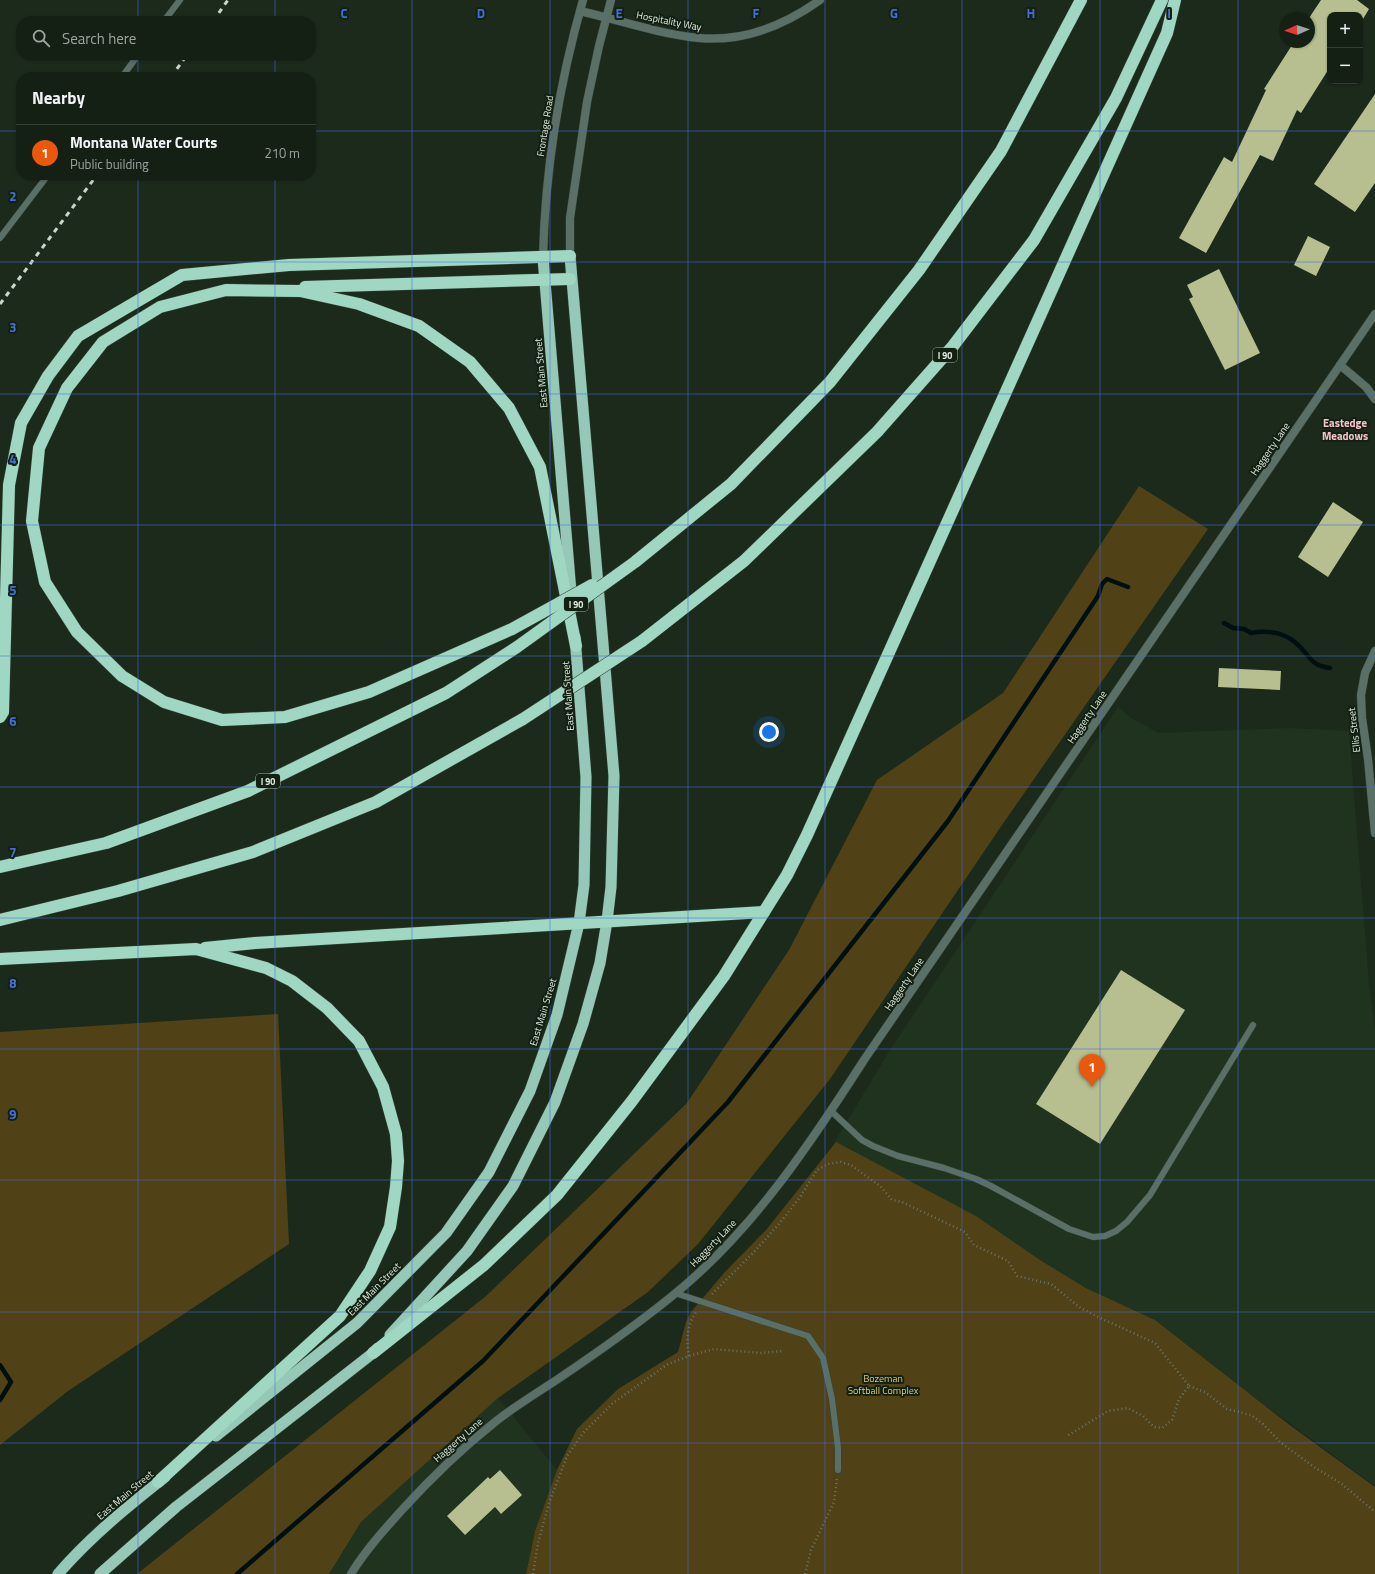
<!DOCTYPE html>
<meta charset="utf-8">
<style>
:root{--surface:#152015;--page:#1e281e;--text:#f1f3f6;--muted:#9da3a0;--line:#343e34;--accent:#ea580c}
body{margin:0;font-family:"Titillium Web",sans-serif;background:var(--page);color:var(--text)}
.controls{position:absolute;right:12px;top:12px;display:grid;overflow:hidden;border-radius:8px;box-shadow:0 1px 3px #0004}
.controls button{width:36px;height:36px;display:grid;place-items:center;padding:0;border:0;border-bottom:1px solid var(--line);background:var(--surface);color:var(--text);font:20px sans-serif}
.compass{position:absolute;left:1279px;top:12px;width:36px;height:36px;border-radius:50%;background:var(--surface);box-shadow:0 1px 3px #0004;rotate:267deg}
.you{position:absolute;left:769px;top:732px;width:14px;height:14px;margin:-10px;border:3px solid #fff;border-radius:50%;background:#1a73e8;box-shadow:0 0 0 6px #1a73e833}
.badge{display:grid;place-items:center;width:26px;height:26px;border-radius:50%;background:var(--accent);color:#fff;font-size:13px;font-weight:700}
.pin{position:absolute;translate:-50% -33px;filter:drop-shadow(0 1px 2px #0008)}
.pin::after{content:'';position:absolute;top:21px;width:14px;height:12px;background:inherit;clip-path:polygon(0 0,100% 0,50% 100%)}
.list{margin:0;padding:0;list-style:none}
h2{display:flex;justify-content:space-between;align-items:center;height:52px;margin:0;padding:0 16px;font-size:17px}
h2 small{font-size:13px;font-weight:400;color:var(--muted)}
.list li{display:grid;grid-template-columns:26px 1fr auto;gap:12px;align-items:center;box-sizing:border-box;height:56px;padding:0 16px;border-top:1px solid var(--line)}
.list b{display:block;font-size:15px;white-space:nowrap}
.list p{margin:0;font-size:13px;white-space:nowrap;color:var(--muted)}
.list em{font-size:13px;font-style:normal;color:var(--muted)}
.icon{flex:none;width:22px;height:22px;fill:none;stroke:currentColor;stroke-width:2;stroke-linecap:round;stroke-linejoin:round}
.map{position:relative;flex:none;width:1375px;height:1574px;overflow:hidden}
.search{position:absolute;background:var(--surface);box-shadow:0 1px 3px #0004;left:16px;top:16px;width:300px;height:44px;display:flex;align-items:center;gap:10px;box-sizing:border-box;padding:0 14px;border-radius:16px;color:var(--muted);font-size:15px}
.panel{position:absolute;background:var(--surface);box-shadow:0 1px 3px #0004;left:16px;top:72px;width:300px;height:108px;border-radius:16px}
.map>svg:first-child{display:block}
</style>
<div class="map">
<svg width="1375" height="1574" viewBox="0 0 1375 1574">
<rect width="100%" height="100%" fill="#1c2a1c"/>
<g fill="#20331f">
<path d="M1118 707 1134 720 1159 733 1289 728 1349 731 1369 984 1375 1030V1486L1246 1391 1155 1320 1086 1288 1040 1260 831 1148 890 1050Z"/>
<path d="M498 1398 557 1470 535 1531 526 1574H329L361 1522Z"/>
</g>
<g fill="#504116">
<path d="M1139 486 1208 529 1002 825 830 1079 698 1244 648 1292 498 1398 361 1522 329 1574H137L486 1296 687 1103 789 950 877 780 1003 693Z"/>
<path d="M278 1014 289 1244 68 1391 0 1445V1032Z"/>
<path d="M836 1142 976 1216 1040 1260 1086 1288 1155 1320 1291 1426 1375 1487V1574H526L535 1531 557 1470 577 1429 618 1389 678 1352 686 1322 691 1312 724 1273 766 1230Z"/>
</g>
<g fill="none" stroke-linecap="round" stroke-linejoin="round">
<g stroke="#001011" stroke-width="4.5">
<path d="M1224 623 1233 628 1244 629 1251 633C1267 630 1283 632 1296 643 1310 655 1309 665 1330 668"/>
<path d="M0 1365 11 1382 0 1400"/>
<path d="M237 1574 483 1361 728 1102 948 821 1098 596 1102 584 1107 579 1128 587"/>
</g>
</g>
<g fill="#b7bf90">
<path d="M1321 0H1357L1369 9 1363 19 1360 15H1330V67L1301 113 1297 110 1273 161 1260 155 1206 253 1179 238 1224 157 1232 162 1266 90 1264 89 1294 42H1309V18Z"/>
<path d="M1375 94V183L1355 212 1314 184Z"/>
<path d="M1308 236 1330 247 1316 276 1294 265Z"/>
<path d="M1219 269 1260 353 1225 370 1189 299 1193 297 1187 285Z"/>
<path d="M1333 502 1363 522 1328 577 1298 557Z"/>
<path d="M1219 668 1281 671 1280 690 1218 687Z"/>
<path d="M1121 970 1185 1010 1100 1144 1036 1104Z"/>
<path d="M500 1470 522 1495 501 1514 495 1507 465 1535 447 1516 488 1477 490 1479Z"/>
</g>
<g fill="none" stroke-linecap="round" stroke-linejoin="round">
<defs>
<g id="service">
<path d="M164 21 180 0"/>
<path d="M122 77 138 55"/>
<path d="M0 238 48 175"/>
<path d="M831 1111 862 1140 873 1146 898 1156 944 1168 976 1179 991 1186 1069 1229 1093 1237 1105 1236 1116 1231 1127 1222 1150 1195 1253 1025"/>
<path d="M675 1293 808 1336 823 1358 832 1399 838 1448V1470"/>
</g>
<g id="minor">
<path d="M580 11C619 20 659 34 699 38 743 42 785 25 820 0"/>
<path d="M1340 365 1366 387 1375 399"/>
<path d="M1375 651 1365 673 1361 695 1362 718 1368 759 1375 833"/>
</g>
<g id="tertiary">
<path d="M570 256V218L587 102 599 46 611 0"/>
<path d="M543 258C545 170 559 84 583 0"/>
<path d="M351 1574C365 1551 383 1531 401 1511 430 1479 461 1449 495 1422 515 1406 537 1393 558 1379 601 1350 644 1320 683 1287 757 1224 812 1141 864 1060L1375 314"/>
</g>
<g id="trunk">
<path d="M543 258 572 604"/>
<path d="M390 1335 467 1251 513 1186 555 1102 583 1024 600 963 607 921 611 887 614 776 603 644 570 256"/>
<path d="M216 1436 357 1323 446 1233 489 1172 530 1091 557 1015 579 923 584 885 586 777 575 637"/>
<path d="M58 1574C90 1537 127 1507 165 1477"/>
<path d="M100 1574 176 1507 373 1353 378 1348"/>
</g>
<g id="motorway">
<path d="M305 287 570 279"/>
<path d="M635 562 731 484 830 382 919 270 1001 151 1081 0"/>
<path d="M512 629 369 692 285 717 222 720 164 702 122 676 77 632 45 582 32 521 39 448 67 388 103 342 160 307 226 290 300 291 359 304 419 326 470 362 509 408 540 467 576 646"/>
<path d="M642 641 744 561 877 432 953 346 1034 240 1116 98 1162 0"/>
<path d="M0 717 3 712 9 485 21 423 48 376 78 336 182 275 289 265 570 256"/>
<path d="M0 867 106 843 248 791 446 693 517 647"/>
<path d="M0 920 118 891 253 852 376 802 523 719"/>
<path d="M205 948 255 943 764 912"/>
<path d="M0 959 196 949 266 968 292 981 327 1008 359 1041 383 1087 396 1134 398 1161 396 1187 390 1227 370 1271 340 1316 158 1482"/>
<path d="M373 1353 484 1265 557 1195 632 1101 724 976 787 875 807 835 1167 33 1175 0"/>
</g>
</defs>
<use href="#service" stroke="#374537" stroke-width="7"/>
<use href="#minor" stroke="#374537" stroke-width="9"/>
<use href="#tertiary" stroke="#374537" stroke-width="9"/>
<use href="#trunk" stroke="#374537" stroke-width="12"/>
<use href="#motorway" stroke="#374537" stroke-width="13"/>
<g stroke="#687468" stroke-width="2.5" stroke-dasharray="1 3" stroke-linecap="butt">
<path d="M712 1294 754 1252 779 1224 800 1197 817 1170 828 1164 841 1162 851 1165 880 1186 892 1200 902 1202 965 1232 974 1245 1008 1261 1017 1276 1051 1284 1079 1307 1096 1316 1155 1343 1189 1386 1179 1399 1172 1420 1162 1428 1154 1427 1143 1416 1128 1408 1108 1411 1067 1436"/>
<path d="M689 1356C686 1342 687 1323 697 1311"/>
<path d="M1189 1386 1205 1392 1227 1409 1251 1415 1263 1424 1280 1442 1314 1467 1342 1484 1375 1512"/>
<path d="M533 1574 538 1543 549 1503 567 1456 584 1432 613 1403 668 1364 689 1356 714 1349 761 1353 782 1351"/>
<path d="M805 1574 811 1550 834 1502 837 1479"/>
</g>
<use href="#service" stroke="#5a7067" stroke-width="6"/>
<use href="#minor" stroke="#5a7067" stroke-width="8"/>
<use href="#tertiary" stroke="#5a7067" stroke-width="8"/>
<use href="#trunk" stroke="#95c8b6" stroke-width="11"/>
<use href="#motorway" stroke="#9fd7c3" stroke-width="12"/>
<g stroke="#cbd5cb" stroke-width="3" stroke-dasharray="5 5" stroke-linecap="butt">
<path d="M213 21 228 0"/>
<path d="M171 77 187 55"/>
<path d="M0 304 97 175"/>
</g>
<defs>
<g id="motorway-bridge">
<path d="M512 629 592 585"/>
<path d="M517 647 635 562"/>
<path d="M523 719 642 641"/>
</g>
</defs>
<use href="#motorway-bridge" stroke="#374537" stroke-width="13" stroke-linecap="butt"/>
<use href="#motorway-bridge" stroke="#9fd7c3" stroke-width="12"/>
</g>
<path fill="none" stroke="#446dda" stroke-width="1" stroke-opacity="0.55" d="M138 0V21M275 0V21M412 0V1574M550 0V1574M688 0V1574M825 0V1574M962 0V1574M1100 0V1574M1238 0V1574M138 55V77M275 55V77M0 131H21M311 131H1375M138 175V1574M275 175V1574M0 262H1375M0 394H1375M0 525H1375M0 656H1375M0 787H1375M0 918H1375M0 1049H1375M0 1180H1375M0 1312H1375M0 1443H1375"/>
<g text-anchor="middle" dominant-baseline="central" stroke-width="4" stroke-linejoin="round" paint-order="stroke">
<g fill="#132112" stroke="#a2ada2" stroke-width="1">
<rect x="933" y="348" width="24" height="14" rx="3"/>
<rect x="564" y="597" width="24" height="14" rx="3"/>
<rect x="256" y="774" width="24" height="14" rx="3"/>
</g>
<g font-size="9" font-weight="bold" fill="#e0e9e0">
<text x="945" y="355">I 90</text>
<text x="576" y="604">I 90</text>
<text x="268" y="781">I 90</text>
</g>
<g font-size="10" fill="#e0e9e0" stroke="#132112">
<text transform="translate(669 21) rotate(11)">Hospitality Way</text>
<text transform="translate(545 126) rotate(-81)">Frontage Road</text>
<text transform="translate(541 373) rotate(-95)">East Main Street</text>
<text transform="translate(1270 449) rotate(-56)">Haggerty Lane</text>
<text transform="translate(568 696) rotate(-94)">East Main Street</text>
<text transform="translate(1087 717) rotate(-56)">Haggerty Lane</text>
<text transform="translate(1354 730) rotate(-97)">Ellis Street</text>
<text transform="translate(904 984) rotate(-56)">Haggerty Lane</text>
<text transform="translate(543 1012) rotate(-73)">East Main Street</text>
<text transform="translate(713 1243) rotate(-46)">Haggerty Lane</text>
<text transform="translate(374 1289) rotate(-45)">East Main Street</text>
<text transform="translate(458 1440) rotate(-41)">Haggerty Lane</text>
<text transform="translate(125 1495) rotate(-40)">East Main Street</text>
</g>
<g font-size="10" fill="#e1c57e" stroke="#132112">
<text x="883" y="1378">Bozeman<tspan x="883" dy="12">Softball Complex</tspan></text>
</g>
<g font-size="11" font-weight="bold" fill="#f5c1ca" stroke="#132112">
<text x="1345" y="423">Eastedge<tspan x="1345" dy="13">Meadows</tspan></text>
</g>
</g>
<g font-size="13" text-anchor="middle" font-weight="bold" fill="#446dda" stroke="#132112" stroke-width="4" stroke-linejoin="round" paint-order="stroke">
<text x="344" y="18">C</text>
<text x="481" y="18">D</text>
<text x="619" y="18">E</text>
<text x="756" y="18">F</text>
<text x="894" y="18">G</text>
<text x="1031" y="18">H</text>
<text x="1169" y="18">I</text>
<text x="13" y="201">2</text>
<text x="13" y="332">3</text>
<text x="13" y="464">4</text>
<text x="13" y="595">5</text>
<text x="13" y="726">6</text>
<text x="13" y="857">7</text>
<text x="13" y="988">8</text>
<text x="13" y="1119">9</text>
</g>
</svg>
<div class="controls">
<button>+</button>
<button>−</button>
</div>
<svg class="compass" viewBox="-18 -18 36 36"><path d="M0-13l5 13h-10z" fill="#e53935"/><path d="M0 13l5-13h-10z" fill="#9da3a0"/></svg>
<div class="you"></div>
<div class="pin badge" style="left:1092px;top:1087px">1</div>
<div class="search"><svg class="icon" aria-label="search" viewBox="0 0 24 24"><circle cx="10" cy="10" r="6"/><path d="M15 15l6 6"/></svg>Search here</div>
<section class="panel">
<h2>Nearby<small></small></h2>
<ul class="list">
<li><span class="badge">1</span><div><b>Montana Water Courts</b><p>Public building</p></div><em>210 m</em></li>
</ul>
</section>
</div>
